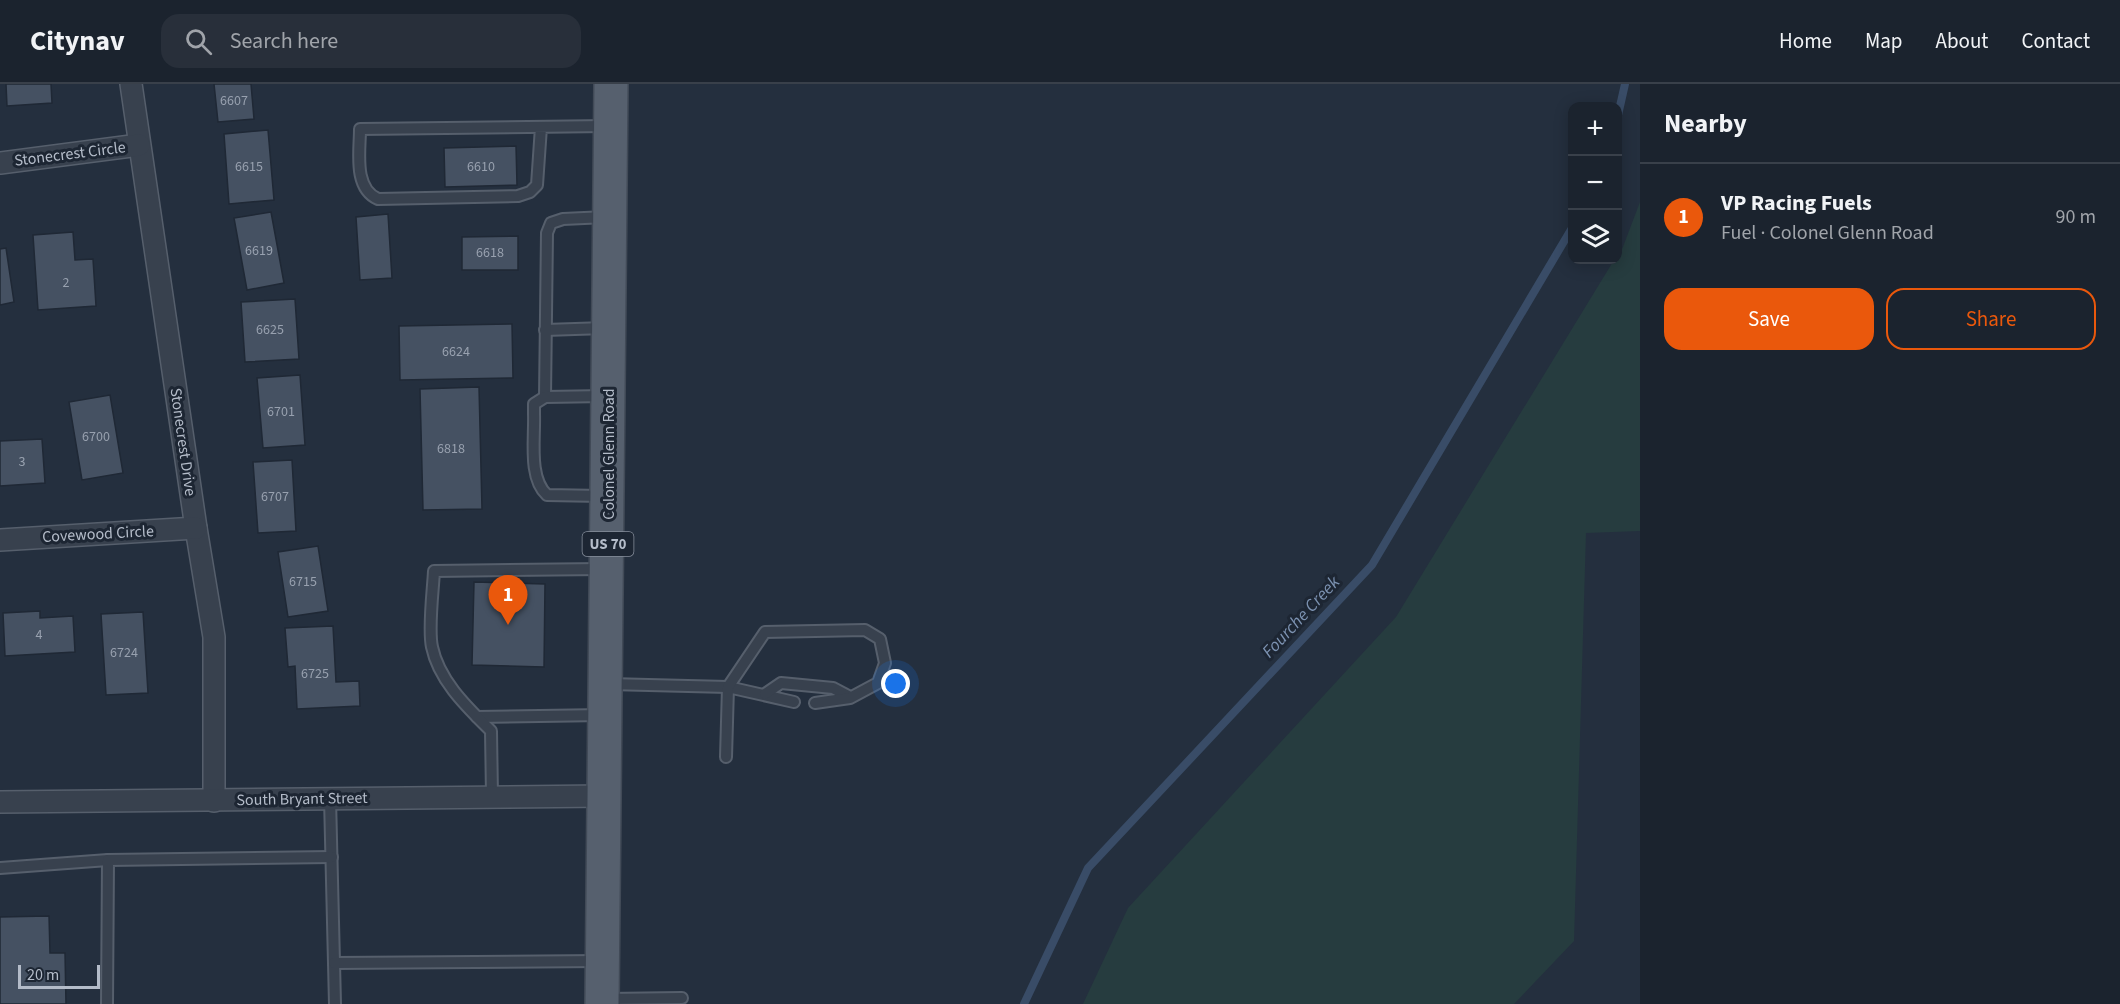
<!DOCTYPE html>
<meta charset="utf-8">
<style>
:root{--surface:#1b232e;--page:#282f3a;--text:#f1f3f6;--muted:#a0a4aa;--line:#39404a;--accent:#ea580c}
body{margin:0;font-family:"Source Sans 3",sans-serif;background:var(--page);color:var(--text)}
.controls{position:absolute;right:18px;top:18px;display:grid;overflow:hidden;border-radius:12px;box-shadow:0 3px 15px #0003}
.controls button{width:54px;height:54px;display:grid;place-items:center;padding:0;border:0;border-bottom:2px solid var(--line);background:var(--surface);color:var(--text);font:30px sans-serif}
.scale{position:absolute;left:18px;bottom:15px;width:82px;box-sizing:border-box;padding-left:6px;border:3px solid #b4bcc9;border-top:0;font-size:16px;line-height:21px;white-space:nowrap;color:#b4bcc9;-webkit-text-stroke:4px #1d2633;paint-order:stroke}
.you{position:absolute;left:896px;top:600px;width:21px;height:21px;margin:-15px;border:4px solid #fff;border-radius:50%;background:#1a73e8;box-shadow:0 0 0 9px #1a73e833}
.badge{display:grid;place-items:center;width:39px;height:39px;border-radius:50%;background:var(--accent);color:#fff;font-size:20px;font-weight:700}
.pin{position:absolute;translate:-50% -50px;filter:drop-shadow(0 2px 3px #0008)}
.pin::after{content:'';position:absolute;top:32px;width:21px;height:18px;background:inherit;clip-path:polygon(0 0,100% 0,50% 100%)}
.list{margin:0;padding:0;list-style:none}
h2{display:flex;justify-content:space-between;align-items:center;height:78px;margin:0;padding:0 24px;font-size:26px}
h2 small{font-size:20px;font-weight:400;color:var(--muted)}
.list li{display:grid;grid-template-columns:39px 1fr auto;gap:18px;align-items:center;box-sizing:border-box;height:108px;padding:0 24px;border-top:2px solid var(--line)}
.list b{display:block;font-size:22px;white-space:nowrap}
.list p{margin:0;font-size:20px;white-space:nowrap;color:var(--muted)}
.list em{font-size:20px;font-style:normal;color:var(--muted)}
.actions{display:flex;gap:12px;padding:18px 24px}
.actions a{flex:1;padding:14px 0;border:2px solid var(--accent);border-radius:18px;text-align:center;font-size:21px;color:var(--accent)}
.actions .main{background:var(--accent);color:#fff}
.icon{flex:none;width:33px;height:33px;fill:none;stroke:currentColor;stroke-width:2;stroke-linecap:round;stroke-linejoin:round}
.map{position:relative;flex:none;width:1640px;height:920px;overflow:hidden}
header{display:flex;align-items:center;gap:36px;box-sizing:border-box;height:84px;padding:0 30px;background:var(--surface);border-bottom:2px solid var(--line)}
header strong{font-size:28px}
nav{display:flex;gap:33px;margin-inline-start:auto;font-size:21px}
.search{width:420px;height:54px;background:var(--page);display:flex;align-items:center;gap:15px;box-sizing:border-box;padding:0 21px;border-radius:18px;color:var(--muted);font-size:22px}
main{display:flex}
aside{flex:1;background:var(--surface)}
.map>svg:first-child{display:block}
</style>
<header>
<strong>Citynav</strong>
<div class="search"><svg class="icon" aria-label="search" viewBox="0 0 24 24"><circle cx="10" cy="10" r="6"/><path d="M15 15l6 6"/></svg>Search here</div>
<nav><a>Home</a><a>Map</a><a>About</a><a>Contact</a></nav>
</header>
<main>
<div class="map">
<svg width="1640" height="920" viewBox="0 0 1640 920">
<rect width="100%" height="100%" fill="#242f3e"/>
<path fill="#263c3f" d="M1640 118V447L1586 449 1574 857 1514 920H1083L1128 824 1396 533 1614 176H1618Z"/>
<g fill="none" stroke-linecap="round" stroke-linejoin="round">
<g stroke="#394c67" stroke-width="8">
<path d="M1618 31 1625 0"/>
<path d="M1024 920 1088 784 1372 481 1572 144"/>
</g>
</g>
<g fill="#455162" stroke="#1f2835" stroke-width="1.5">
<path d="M6 0H51L52 19 7 22Z"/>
<path d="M214 0H251L254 35 218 38Z"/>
<path d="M268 46 274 116 229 120 224 50Z"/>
<path d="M516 62 517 101 445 103 444 64Z"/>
<path d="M271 128 284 199 247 206 234 134Z"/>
<path d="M388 130 392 194 360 196 356 133Z"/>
<path d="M73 148 75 176 93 175 96 222 38 226 33 151Z"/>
<path d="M518 152V186H462V153Z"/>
<path d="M6 164 14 218 0 221V165Z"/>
<path d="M295 215 299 275 245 278 241 218Z"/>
<path d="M512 240 513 294 400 296 399 242Z"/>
<path d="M300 291 305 361 263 364 257 294Z"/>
<path d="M479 303 482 425 423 426 420 305Z"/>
<path d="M110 311 123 389 82 396 69 318Z"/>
<path d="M42 355 45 399 0 402V357Z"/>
<path d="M292 376 296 447 258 449 253 378Z"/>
<path d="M318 462 328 527 288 533 278 468Z"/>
<path d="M474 498 545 500 544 583 472 581Z"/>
<path d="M40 527V534L73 532 75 568 5 572 3 529Z"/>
<path d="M143 528 148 609 106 611 101 530Z"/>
<path d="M333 542 336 598 359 597 360 622 297 625 295 582 288 583 285 544Z"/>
<path d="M49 832 50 869H65L66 920H0V833Z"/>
</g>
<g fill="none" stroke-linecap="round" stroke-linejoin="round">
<defs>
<g id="lane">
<path d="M541 43 537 101 530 108 518 112 378 115C353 104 360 67 360 45L607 42"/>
<path d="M545 246 605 244"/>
<path d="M545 313 547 149 551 139 563 135 606 133"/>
<path d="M602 412 547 411C528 394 535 354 534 330V320L545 313 606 312"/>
<path d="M609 600 728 603 794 618"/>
<path d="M765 610 781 599 833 604 850 613"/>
<path d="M477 633 603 631"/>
<path d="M726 673 728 603 765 548 865 546 880 555 885 579 878 599 850 614 815 619"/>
<path d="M492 712 491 647C468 624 439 597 432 563 428 545 433 507 434 487L603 485"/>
<path d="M330 714 335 920"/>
<path d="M0 784 108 776"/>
<path d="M334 879 601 877"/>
<path d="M606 915 682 914"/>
<path d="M107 920 108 776 332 773"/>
</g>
<g id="street">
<path d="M131 0 196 444 214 553V717"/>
<path d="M0 79 139 61"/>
<path d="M0 456 196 444"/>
<path d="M0 718 604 712"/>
</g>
<path id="primary" d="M602 920 611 0"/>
</defs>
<use href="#lane" stroke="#565f6c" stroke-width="14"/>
<use href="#street" stroke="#565f6c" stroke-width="24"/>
<use href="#primary" stroke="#414a57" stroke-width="36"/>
<use href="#lane" stroke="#38414e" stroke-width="10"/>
<use href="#street" stroke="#38414e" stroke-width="21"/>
<use href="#primary" stroke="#56606e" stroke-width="33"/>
</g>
<g text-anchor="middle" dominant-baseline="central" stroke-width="6" stroke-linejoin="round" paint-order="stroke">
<g font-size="14" fill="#98a1af">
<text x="234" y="17">6607</text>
<text x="249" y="83">6615</text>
<text x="481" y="83">6610</text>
<text x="259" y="167">6619</text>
<text x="490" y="169">6618</text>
<text x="66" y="199">2</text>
<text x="270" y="246">6625</text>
<text x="456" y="268">6624</text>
<text x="281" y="328">6701</text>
<text x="96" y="353">6700</text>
<text x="451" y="365">6818</text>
<text x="22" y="378">3</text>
<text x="275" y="413">6707</text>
<text x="303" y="498">6715</text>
<text x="39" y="551">4</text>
<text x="124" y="569">6724</text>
<text x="315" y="590">6725</text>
</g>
<rect fill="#1d2633" stroke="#878f9c" stroke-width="1.5" x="582.5" y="448" width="51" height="24" rx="4.5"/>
<g font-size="15" font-weight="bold" fill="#b4bcc9">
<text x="608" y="460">US 70</text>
</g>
<g font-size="16" fill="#b4bcc9" stroke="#1d2633">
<text transform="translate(70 70) rotate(-7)">Stonecrest Circle</text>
<text transform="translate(183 358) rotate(82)">Stonecrest Drive</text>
<text transform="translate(609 370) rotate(-90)">Colonel Glenn Road</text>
<text transform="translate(98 450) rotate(-3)">Covewood Circle</text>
<text transform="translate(302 715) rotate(-1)">South Bryant Street</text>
</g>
<g font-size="18" font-style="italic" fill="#7c92b1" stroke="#1d2633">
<text transform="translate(1301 533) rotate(-47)">Fourche Creek</text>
</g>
</g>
</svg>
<div class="controls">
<button>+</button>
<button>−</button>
<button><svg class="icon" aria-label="layers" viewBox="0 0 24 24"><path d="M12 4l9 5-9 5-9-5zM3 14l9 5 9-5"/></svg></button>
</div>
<div class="scale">20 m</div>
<div class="you"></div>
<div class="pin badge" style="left:508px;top:541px">1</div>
</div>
<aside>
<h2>Nearby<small></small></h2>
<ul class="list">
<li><span class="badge">1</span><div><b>VP Racing Fuels</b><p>Fuel · Colonel Glenn Road</p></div><em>90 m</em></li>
</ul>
<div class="actions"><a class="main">Save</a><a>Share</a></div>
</aside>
</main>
